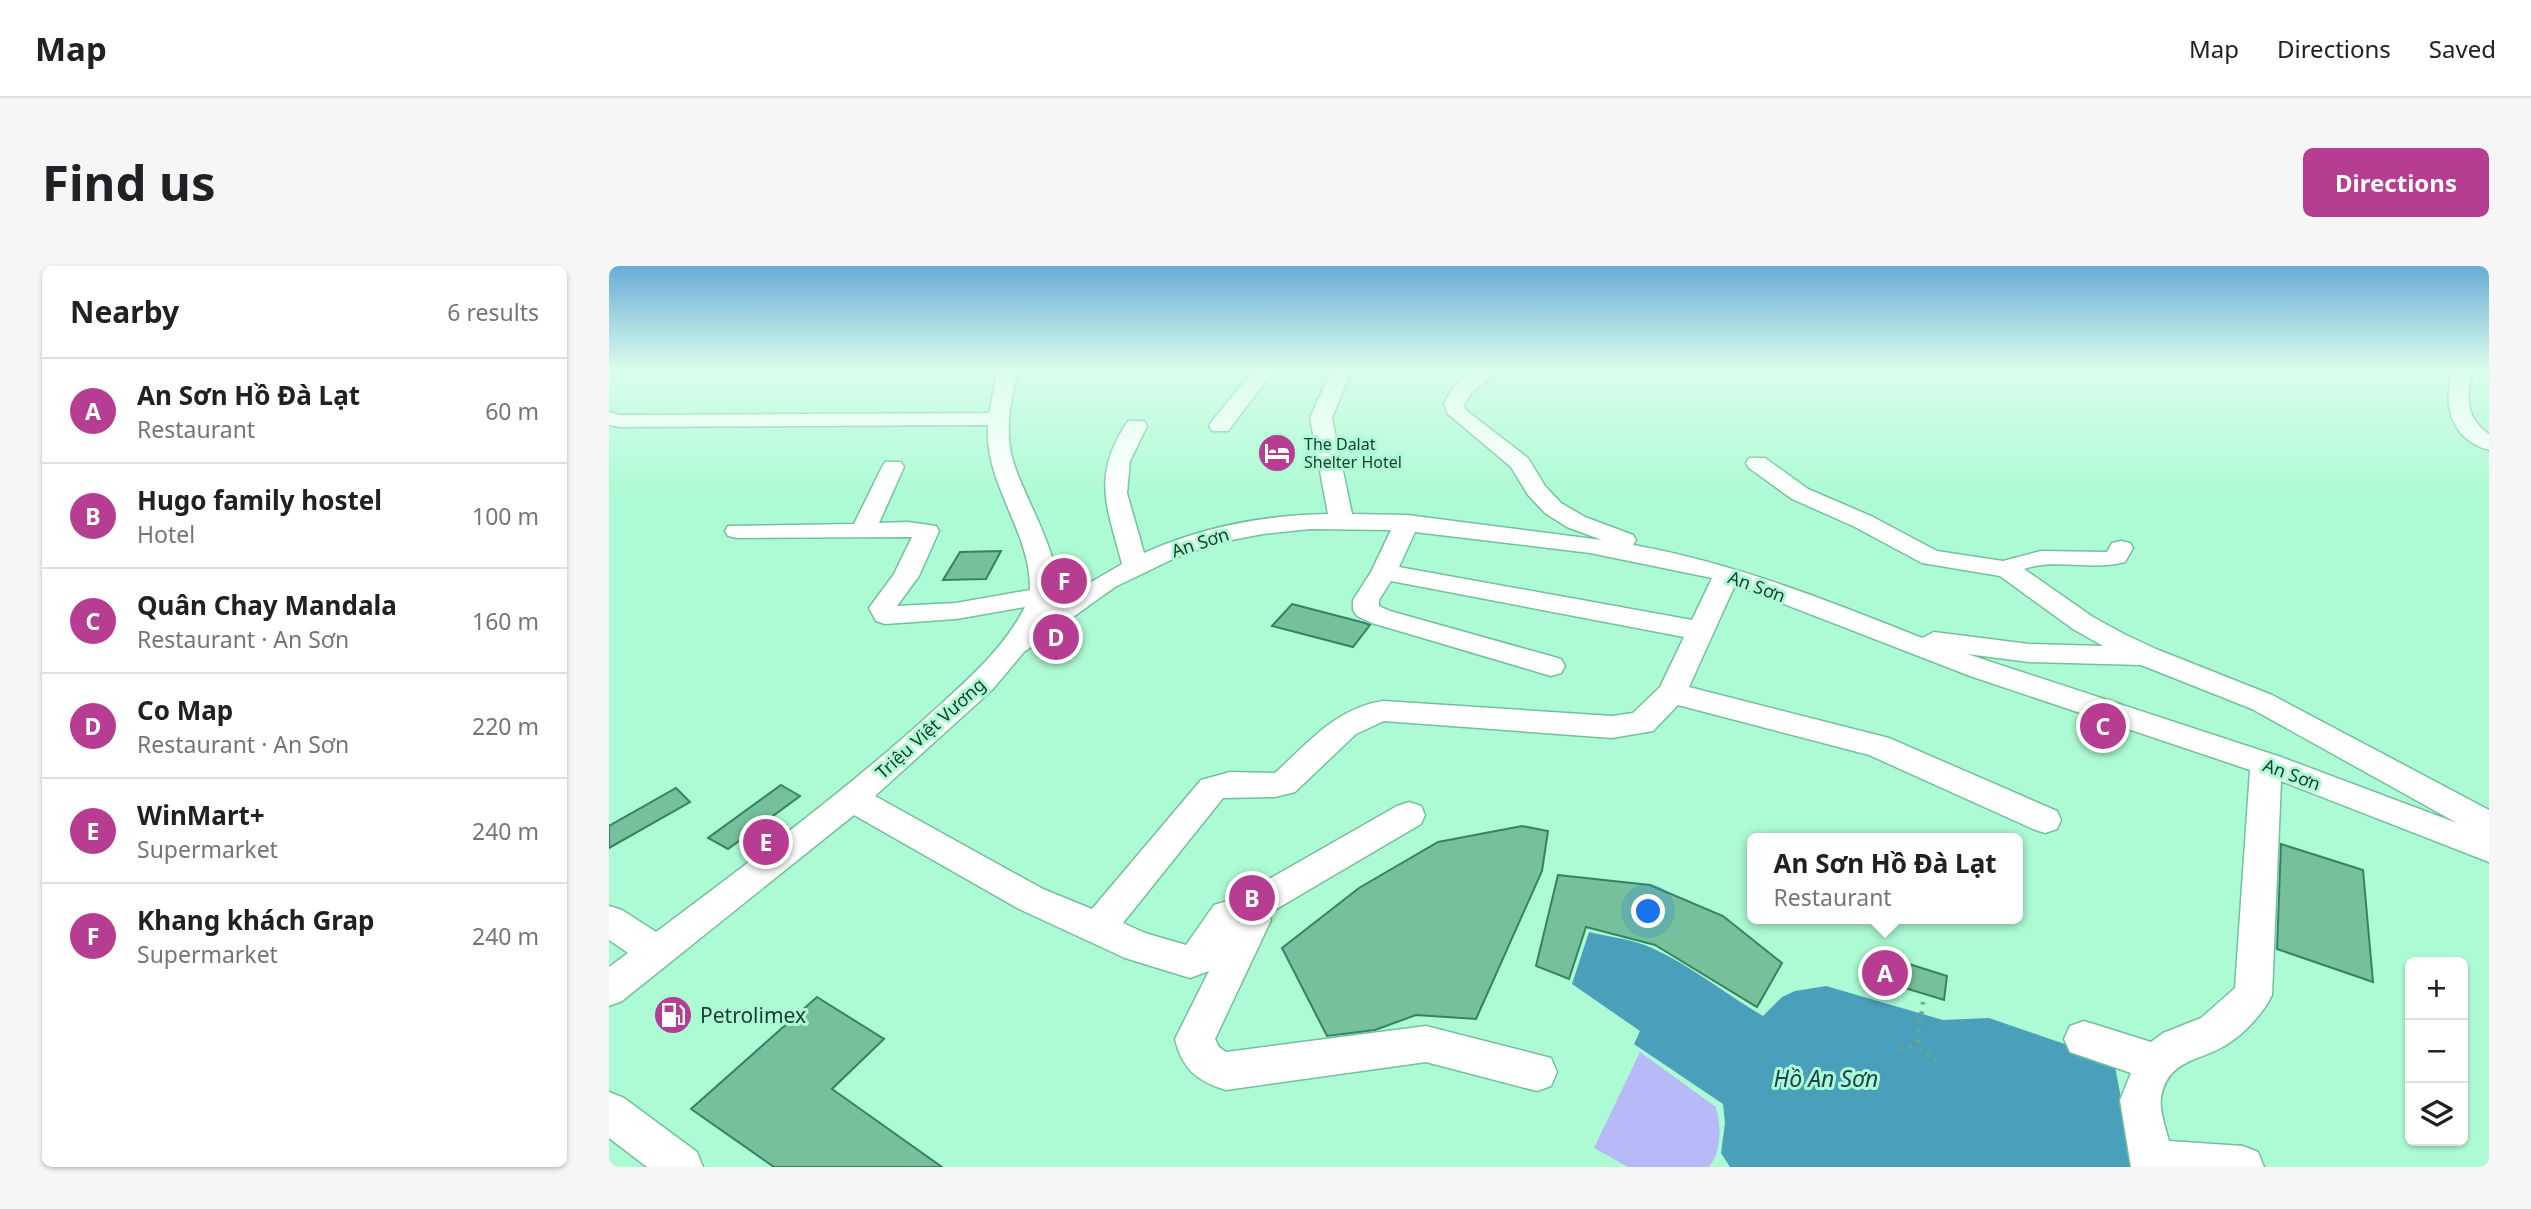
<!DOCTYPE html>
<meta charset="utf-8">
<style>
:root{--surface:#fff;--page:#f6f6f6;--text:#202124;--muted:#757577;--line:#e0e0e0;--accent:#b63d91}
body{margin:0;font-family:"Noto Sans",sans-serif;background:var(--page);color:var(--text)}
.controls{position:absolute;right:21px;bottom:21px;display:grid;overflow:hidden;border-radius:10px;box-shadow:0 2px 5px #0004}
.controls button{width:63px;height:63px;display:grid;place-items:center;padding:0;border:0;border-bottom:2px solid var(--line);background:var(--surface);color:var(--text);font:35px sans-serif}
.you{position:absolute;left:1040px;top:646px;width:24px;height:24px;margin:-18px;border:5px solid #fff;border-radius:50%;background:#1a73e8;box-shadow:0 0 0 10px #1a73e833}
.badge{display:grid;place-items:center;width:46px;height:46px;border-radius:50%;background:var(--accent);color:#fff;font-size:23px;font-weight:700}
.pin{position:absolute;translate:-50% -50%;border:4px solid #fff;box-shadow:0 2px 7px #0006}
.popup{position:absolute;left:1138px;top:567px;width:276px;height:91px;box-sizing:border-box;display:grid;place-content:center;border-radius:10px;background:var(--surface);filter:drop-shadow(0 2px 5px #0005);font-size:23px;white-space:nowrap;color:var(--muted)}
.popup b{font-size:26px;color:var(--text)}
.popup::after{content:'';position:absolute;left:50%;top:100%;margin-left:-14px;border:14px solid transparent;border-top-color:var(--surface)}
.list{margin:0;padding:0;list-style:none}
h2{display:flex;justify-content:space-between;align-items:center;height:91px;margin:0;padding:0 28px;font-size:30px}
h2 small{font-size:23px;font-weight:400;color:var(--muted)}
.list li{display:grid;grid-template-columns:46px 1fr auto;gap:21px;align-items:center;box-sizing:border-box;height:105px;padding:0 28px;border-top:2px solid var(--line)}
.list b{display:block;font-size:26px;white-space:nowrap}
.list p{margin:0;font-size:23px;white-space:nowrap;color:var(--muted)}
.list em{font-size:23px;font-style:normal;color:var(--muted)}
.icon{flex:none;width:38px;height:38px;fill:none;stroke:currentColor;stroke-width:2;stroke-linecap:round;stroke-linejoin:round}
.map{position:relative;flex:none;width:1880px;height:901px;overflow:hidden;border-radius:10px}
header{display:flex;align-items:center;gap:42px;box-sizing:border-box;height:98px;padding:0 35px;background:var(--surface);border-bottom:2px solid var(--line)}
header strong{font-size:33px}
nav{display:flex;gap:38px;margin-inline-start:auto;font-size:24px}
.intro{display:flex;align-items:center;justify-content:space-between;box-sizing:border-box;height:168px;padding:0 42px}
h1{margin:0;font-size:49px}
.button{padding:18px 32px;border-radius:10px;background:var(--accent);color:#fff;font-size:24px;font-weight:700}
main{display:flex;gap:42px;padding:0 42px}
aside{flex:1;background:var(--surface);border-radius:10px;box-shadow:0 2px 5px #0004}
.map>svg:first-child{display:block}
</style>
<header>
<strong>Map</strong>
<nav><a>Map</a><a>Directions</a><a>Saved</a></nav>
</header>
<div class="intro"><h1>Find us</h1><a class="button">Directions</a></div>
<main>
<aside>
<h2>Nearby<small>6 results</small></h2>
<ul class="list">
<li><span class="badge">A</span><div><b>An Sơn Hồ Đà Lạt</b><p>Restaurant</p></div><em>60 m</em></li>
<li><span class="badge">B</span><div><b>Hugo family hostel</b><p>Hotel</p></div><em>100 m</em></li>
<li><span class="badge">C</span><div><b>Quân Chay Mandala</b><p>Restaurant · An Sơn</p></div><em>160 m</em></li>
<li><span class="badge">D</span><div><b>Co Map</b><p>Restaurant · An Sơn</p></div><em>220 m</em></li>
<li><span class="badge">E</span><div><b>WinMart+</b><p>Supermarket</p></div><em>240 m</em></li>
<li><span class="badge">F</span><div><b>Khang khách Grap</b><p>Supermarket</p></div><em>240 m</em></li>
</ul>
</aside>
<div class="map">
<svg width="1880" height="901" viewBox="0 0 1880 901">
<rect width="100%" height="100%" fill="#adfbd4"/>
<path fill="#b7baf6" d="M1031 786 1107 841C1112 861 1113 884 1100 901H1019L985 882Z"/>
<path fill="#4a9fbb" d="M980 666C1000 671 1024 673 1043 682 1081 699 1118 729 1154 750L1173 731 1186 725 1217 720 1334 754 1380 752 1505 795 1520 875 1529 901H1121L1112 887 1116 857 1114 838 1025 778 1031 765 963 718Z"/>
<g fill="#76c09c" stroke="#358361" stroke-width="2">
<path d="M392 285 377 313 334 314 351 286Z"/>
<path d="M683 338 756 357 761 359 744 381 663 360Z"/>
<path d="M172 519 191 530 119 583 99 572Z"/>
<path d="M67 522 81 536 0 582V560Z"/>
<path d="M913 560 939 565 933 605 867 753 807 749 766 764 718 770 673 682 750 622 829 576Z"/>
<path d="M1672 578 1754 604 1764 716 1668 683Z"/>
<path d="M949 609 1041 619 1114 650 1173 697 1148 741 1046 679 977 661 960 713 927 700Z"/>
<path d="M1262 686 1338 710 1335 734 1257 710Z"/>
<path d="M208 731 275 773 223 823 333 901H165L82 843Z"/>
</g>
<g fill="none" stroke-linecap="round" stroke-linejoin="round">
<defs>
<g id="minor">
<path d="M389 102H409C403 130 396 159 402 187 410 228 463 300 443 339L513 298C498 240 482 210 519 155H535L538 160 521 195 518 227 535 287C592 261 657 249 719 248L701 152 723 102H743L723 152 743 248 798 249 993 274 958 261 936 247 919 229 902 201 839 148 835 139C840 125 855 105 870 102 877 100 887 102 894 102L863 126 855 139 858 145 919 192 936 220 952 237 976 251 1024 269 1027 274 1024 279C1125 297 1218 334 1313 372L1325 366 1420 378 1494 380 1464 363 1391 310 1313 297 1244 260 1183 233 1140 202 1137 197 1140 192H1156L1199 223 1262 250 1328 285 1394 295 1432 285 1498 286 1503 277 1512 275 1521 277 1524 282 1516 296C1483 305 1446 292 1415 303L1484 351 1515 368 1547 383 1663 429 1880 544V596L1672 515 1663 729C1655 746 1636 767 1620 777 1593 796 1559 791 1552 832 1550 844 1557 863 1560 875L1634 880 1649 886 1655 901H1522L1511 834 1522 807 1461 786 1455 773 1461 760 1475 755 1542 776 1554 767 1592 752 1626 722 1641 504 1361 410 1126 319 1080 421 1280 472 1448 545 1452 554 1448 563 1436 567 1424 563 1260 489 1069 439 1044 465 1003 472 775 455 747 468 686 526 666 531 614 532 514 657 536 667 577 679 605 639 625 633 788 540 800 536 812 540 816 549 812 558 659 648 662 654 606 773 610 781 617 786 817 760 942 792 948 806 942 820 928 825 817 796 617 824C588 815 573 803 566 773L600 705 581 712 516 692 410 643 245 549 13 735 0 740V701L19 687 0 674V640L13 644 47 666C140 596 235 526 321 448 356 416 394 384 416 341L347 353 276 358 267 355 260 342 285 308 303 271 128 272 119 270 116 265 119 260 245 258 273 201 276 196H292L295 201 270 257 299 256 327 260 330 265 310 310 288 340 347 337 421 324C422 265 375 219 379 159L10 161 0 159V146L11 149 380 147ZM701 263 782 264 762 306 744 334V344L748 350 763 357 932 407 942 410 952 407 956 400 952 393 781 345 770 340V334L782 315 1075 371 1051 421 1024 447 1003 450 775 435C728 441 699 477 666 507L621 506 592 514 483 643 434 623 266 530 383 424 415 386 506 321 568 291 612 276 654 268ZM806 266 981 287 1103 312 1083 354 790 301ZM1358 388 1420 396 1532 399 1643 443 1848 557 1672 491Z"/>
<path d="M647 102H667L619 165H603L600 160 603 155Z"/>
<path d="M1845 102H1865C1857 128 1855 151 1880 168V184C1840 173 1833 136 1845 102Z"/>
<path d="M0 826 15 832 88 886 94 901H38L0 872Z"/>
</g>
</defs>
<use href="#minor" stroke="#73c09b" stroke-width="3"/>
<g stroke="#6da68a" stroke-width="4.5" stroke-dasharray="2.5 7" stroke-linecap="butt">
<path d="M1314 736 1308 780 1328 796"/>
<path d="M1291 783 1308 780"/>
</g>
<use href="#minor" fill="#fff" fill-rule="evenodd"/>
</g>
<linearGradient id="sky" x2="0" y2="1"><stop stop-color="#69acd6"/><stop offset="0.45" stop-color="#dafdec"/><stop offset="1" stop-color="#dafdec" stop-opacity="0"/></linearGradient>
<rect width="1880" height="228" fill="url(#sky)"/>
<defs>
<symbol id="hotel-disc" viewBox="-11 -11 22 22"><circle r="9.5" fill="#b63d91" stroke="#adfbd4"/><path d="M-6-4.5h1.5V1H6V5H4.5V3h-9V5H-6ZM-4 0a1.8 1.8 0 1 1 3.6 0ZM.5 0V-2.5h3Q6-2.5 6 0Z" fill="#fff"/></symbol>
<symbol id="fuel-disc" viewBox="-11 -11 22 22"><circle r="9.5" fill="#b63d91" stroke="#adfbd4"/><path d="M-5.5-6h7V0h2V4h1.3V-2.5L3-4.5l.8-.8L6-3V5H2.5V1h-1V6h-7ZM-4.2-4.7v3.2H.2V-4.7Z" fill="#fff"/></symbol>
</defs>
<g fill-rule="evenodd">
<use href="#hotel-disc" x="646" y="165" width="44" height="44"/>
<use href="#fuel-disc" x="42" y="727" width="44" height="44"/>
</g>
<g text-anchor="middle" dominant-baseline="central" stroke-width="6" stroke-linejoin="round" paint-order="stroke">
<g font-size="16" fill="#1c3c2d" stroke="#adfbd4" text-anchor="start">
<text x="695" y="178">The Dalat<tspan x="695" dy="18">Shelter Hotel</tspan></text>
</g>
<g font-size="18" fill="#1c3c2d" stroke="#adfbd4">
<text transform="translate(591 276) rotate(-18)">An Sơn</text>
<text transform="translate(1148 320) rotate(20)">An Sơn</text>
<text transform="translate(321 462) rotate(-42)">Triệu Việt Vương</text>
<text transform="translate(1683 508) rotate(20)">An Sơn</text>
</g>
<g font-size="21" fill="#1c3c2d" stroke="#adfbd4" text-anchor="start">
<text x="91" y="749">Petrolimex</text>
</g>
<g font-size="23" font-style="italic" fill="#1e4451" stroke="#adfbd4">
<text x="1217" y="812">Hồ An Sơn</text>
</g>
</g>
</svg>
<div class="controls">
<button>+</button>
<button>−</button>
<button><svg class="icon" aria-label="layers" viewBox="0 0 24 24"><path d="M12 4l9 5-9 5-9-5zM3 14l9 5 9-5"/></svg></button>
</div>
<div class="you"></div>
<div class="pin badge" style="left:1276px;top:707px">A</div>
<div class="popup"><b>An Sơn Hồ Đà Lạt</b>Restaurant</div>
<div class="pin badge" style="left:643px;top:632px">B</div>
<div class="pin badge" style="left:1494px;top:460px">C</div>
<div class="pin badge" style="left:447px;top:371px">D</div>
<div class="pin badge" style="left:157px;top:576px">E</div>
<div class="pin badge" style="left:455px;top:315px">F</div>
</div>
</main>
